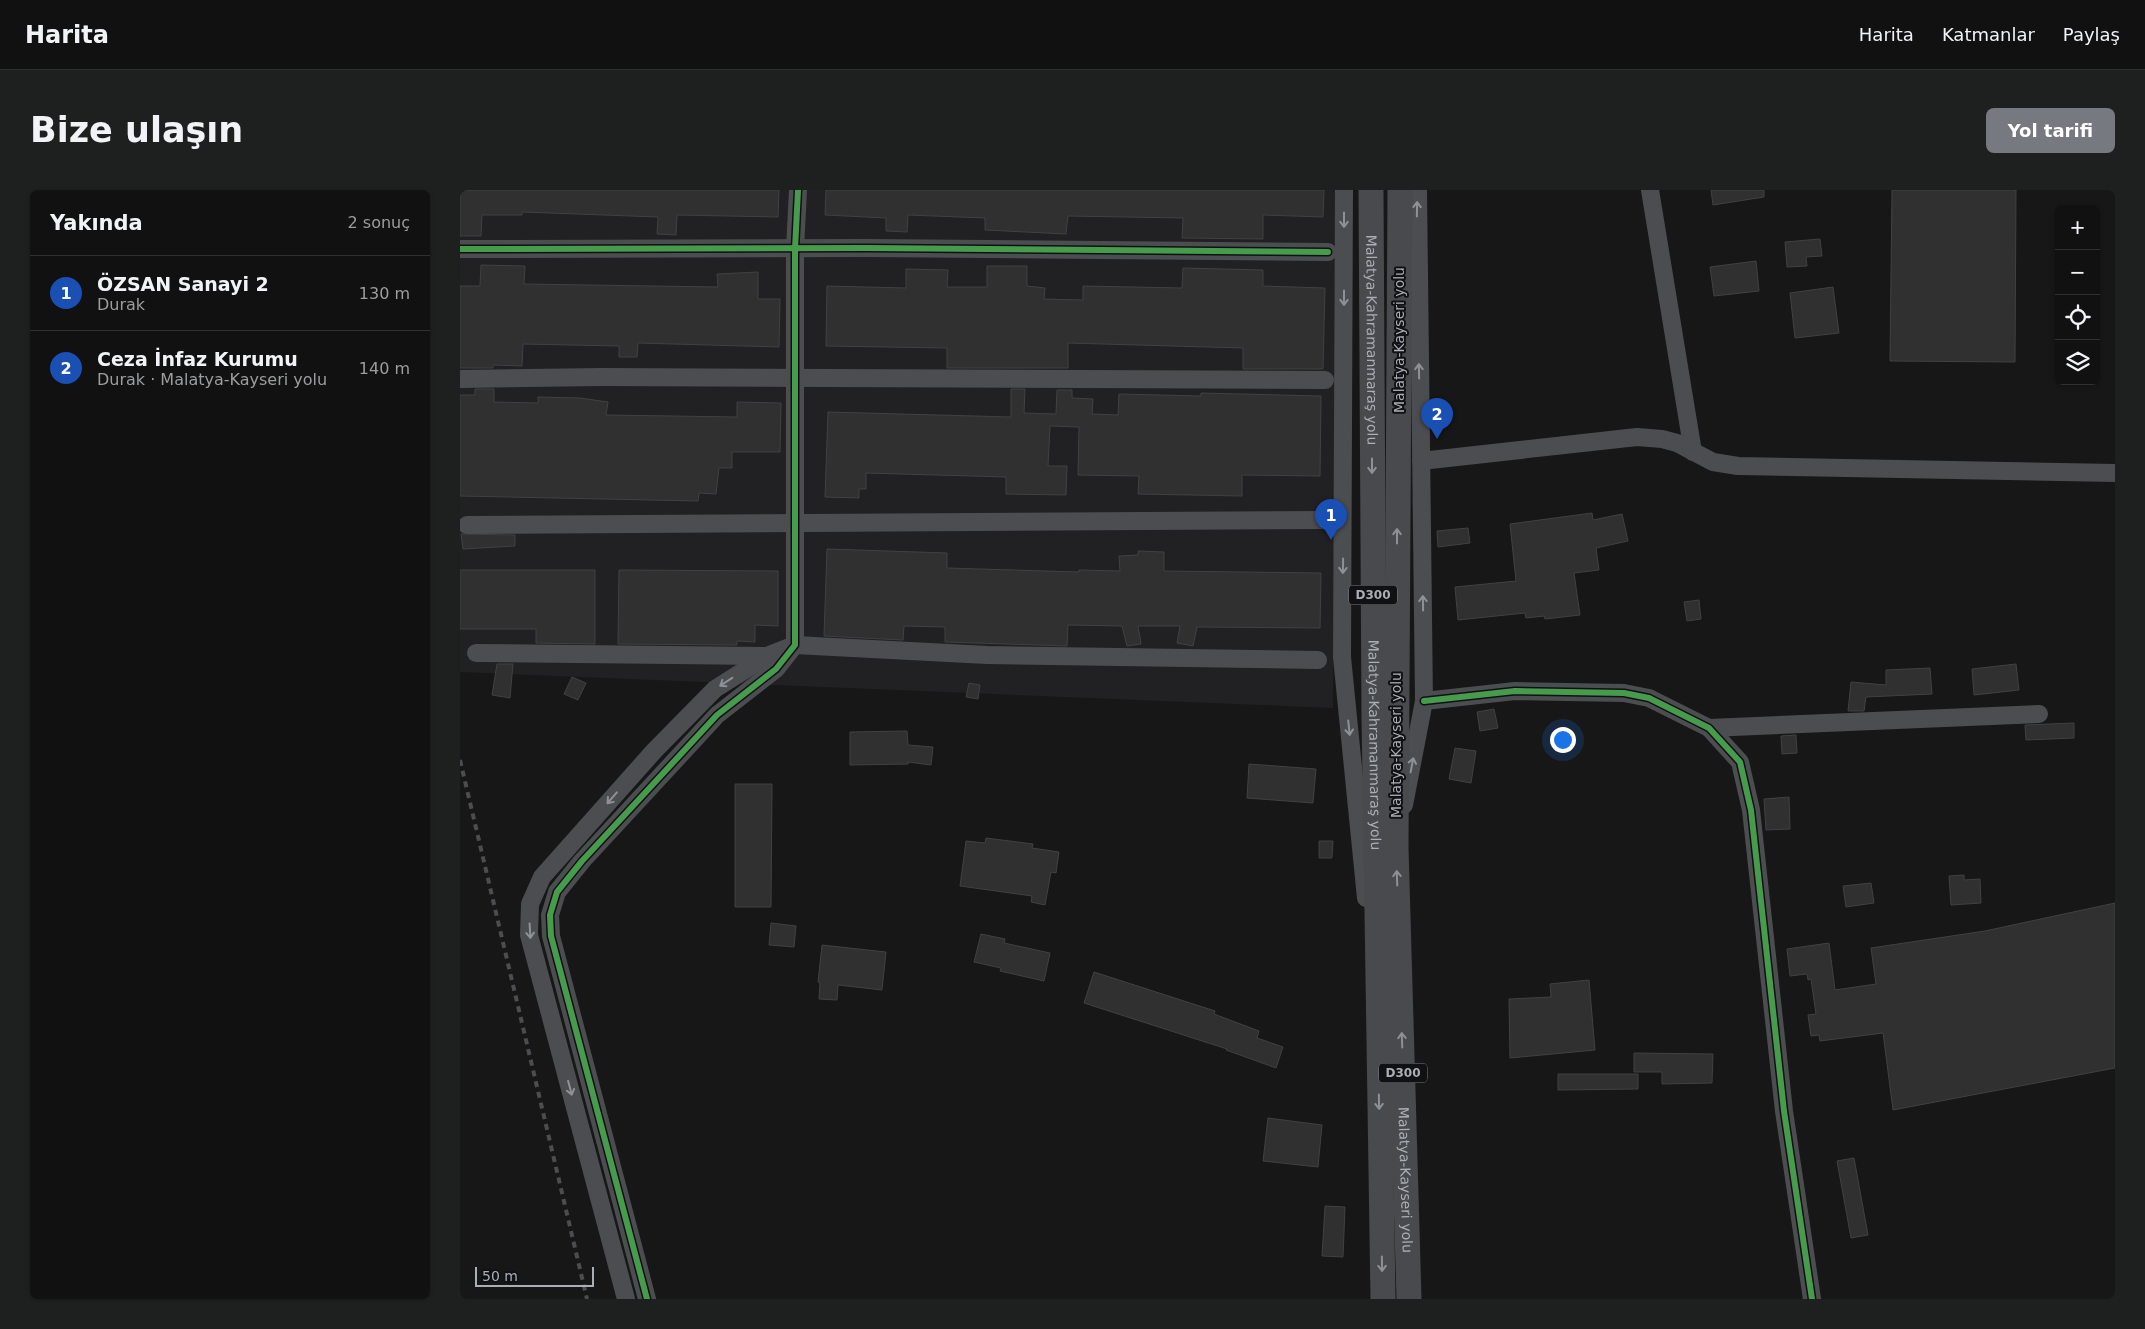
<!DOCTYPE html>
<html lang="tr">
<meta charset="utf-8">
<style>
:root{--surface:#111;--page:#1e1f1f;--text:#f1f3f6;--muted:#9c9d9f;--line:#303131;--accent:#76797f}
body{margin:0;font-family:"DejaVu Sans",sans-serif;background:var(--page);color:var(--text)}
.controls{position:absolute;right:15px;top:15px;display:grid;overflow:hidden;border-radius:8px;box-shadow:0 1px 4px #0004}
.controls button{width:45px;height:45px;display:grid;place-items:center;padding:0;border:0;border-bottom:1px solid var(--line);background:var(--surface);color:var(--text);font:25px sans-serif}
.scale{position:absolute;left:15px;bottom:12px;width:119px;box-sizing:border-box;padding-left:5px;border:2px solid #a9aeb7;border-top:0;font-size:14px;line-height:18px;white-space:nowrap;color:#a9aeb7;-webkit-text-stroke:4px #111113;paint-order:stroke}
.you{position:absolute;left:1102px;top:549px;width:18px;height:18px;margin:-12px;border:4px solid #fff;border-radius:50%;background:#1a73e8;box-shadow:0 0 0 8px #1a73e833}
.badge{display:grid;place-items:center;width:32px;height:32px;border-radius:50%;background:var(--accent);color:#fff;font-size:16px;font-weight:700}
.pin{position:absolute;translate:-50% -41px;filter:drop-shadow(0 1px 2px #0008)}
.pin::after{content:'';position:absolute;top:26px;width:18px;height:15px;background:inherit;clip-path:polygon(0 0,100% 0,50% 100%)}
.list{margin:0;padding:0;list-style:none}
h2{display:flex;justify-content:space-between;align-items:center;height:65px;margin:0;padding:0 20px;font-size:21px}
h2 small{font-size:16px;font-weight:400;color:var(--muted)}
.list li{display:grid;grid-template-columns:32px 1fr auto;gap:15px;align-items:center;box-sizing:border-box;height:75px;padding:0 20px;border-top:1px solid var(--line)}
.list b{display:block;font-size:19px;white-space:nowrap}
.list p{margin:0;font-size:16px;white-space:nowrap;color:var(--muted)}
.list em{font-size:16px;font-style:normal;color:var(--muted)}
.icon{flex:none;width:28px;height:28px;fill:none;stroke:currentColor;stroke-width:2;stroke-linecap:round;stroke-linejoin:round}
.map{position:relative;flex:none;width:1655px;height:1109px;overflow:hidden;border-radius:8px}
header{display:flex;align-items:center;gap:30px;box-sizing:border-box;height:70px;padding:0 25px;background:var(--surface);border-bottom:1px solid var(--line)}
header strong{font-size:24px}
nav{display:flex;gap:28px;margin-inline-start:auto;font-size:18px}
.intro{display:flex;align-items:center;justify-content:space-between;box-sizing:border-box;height:120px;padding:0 30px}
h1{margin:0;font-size:35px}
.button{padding:12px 22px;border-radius:8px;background:var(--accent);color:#fff;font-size:18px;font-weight:700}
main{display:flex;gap:30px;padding:0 30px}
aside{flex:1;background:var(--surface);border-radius:8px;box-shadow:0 1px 4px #0004}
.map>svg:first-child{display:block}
</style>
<header>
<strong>Harita</strong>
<nav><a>Harita</a><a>Katmanlar</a><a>Paylaş</a></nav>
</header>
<div class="intro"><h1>Bize ulaşın</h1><a class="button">Yol tarifi</a></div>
<main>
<aside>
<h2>Yakında<small>2 sonuç</small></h2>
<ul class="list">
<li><span class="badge" style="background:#1a4fb4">1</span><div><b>ÖZSAN Sanayi 2</b><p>Durak</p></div><em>130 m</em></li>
<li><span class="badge" style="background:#1a4fb4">2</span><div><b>Ceza İnfaz Kurumu</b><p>Durak · Malatya-Kayseri yolu</p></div><em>140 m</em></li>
</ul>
</aside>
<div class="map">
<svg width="1655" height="1109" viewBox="0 0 1655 1109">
<rect width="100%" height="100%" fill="#171717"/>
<path fill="#212123" d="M0 0H876L873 518 0 482Z"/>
<g fill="#303031" stroke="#404143">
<path d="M0 0H319L318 27 217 25 216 45 197 44 198 27 62 22V25H22L21 46H0Z"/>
<path d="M366 0H864L863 27 803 25V49L722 48 723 28 608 26 606 44 525 40V28L448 25 447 42 426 41V28L365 25Z"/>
<path d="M1251 0H1304V7L1253 15Z"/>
<path d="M1432 0H1556L1555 172 1430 171Z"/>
<path d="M1360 49 1362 66 1346 67 1347 76 1327 77 1325 52Z"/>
<path d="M1296 71 1299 101 1254 106 1250 77Z"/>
<path d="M21 75 65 76 64 94 258 97 257 84 298 82V109H320L319 157 178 153 177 167H159V156L63 154 62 176 33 175V178H0V96H20Z"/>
<path d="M527 76H567V96L585 98 584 109 623 110V96L722 98 723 78 803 80V96L865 98 863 179H783V158L608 153V178H487V158L366 156 367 96 446 98V79L488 80 487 97H527Z"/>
<path d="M1373 97 1379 143 1335 148 1330 103Z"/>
<path d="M15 199H34V212L78 213V207L120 208 148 212 146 225 277 227V212L321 213 320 262H272V278H259L256 304 239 303 238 311 0 306V205H15Z"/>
<path d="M551 199H565L564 223 596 224 597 200H612V208L633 209 632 224 658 225 659 204 741 206V203L861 206 860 286 782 285V306L678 304 679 286 618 285 619 237 590 236 588 276H607L606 305 546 304V287L406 283V299H399V308L365 307 368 222 551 227Z"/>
<path d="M1132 323 1133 330 1162 324 1168 351 1136 358 1139 380 1114 383 1120 425 1085 429 1084 426 1066 428 1065 423 998 430 995 397 1056 391 1050 334Z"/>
<path d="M1008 338 1010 353 978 357 977 341Z"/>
<path d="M1 344 55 345V356L3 359Z"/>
<path d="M367 359 487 363V378L619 382V380L660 381 659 366 678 365V361L704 362V381L861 383 860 438 737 437 733 456 717 453 720 436H678L681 454 667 456 662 436 608 435 607 456 485 452V437L444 436 443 450 364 446Z"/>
<path d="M0 380H135V454L76 453V439H0Z"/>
<path d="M159 380 318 381V436L295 435V452L277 451V455L158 454Z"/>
<path d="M1239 410 1241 429 1227 431 1224 412Z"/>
<path d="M37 474H53L50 508 32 505Z"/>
<path d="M1556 474 1559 500 1514 505 1512 479Z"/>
<path d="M1470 478 1472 504 1406 507 1404 521H1388L1391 492 1426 495V480Z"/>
<path d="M112 487 126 493 118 510 104 504Z"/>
<path d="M509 493 520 495 518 509 506 507Z"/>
<path d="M1034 519 1038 538 1020 541 1017 522Z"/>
<path d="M1614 533V548L1566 550 1565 535Z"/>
<path d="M447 541 448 555 473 557 471 575 448 572V574L390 575V542Z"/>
<path d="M1336 545 1337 563 1322 564 1321 546Z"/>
<path d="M995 558 1016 561 1011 593 989 589Z"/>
<path d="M789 574 856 579 853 613 787 608Z"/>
<path d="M275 594H312L311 717H275Z"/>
<path d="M1329 607 1330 639 1306 640 1304 609Z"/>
<path d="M526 648 573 654 572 658 599 662 596 683 591 682 585 715 571 712 572 706 500 696 506 651 525 653Z"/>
<path d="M859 651H873L872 668H859Z"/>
<path d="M1504 685V690L1520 689 1521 713 1491 715 1489 686Z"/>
<path d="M1411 693 1414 713 1386 717 1383 696Z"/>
<path d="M1655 713V878L1433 920 1423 843 1360 851 1359 845 1351 846 1348 825 1356 824 1351 789 1348 790 1347 784 1330 786 1327 759 1369 753 1375 800 1416 794 1411 758 1525 741Z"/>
<path d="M311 733 336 736 334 757 309 755Z"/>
<path d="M521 744 545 749 544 753 590 763 584 791 540 781 541 778 514 772Z"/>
<path d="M362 755 426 762 422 800 378 795 377 810 359 809 360 793 358 792Z"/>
<path d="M634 782 755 821 754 824 799 841 797 848 823 857 816 878 766 860 767 859 624 813Z"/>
<path d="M1129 790 1135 860 1050 868 1049 809 1091 807 1090 794Z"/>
<path d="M1174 863 1253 864 1252 893 1202 894V882H1174Z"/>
<path d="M1098 884H1178V899L1098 900Z"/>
<path d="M808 928 862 935 858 977 803 971Z"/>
<path d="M1394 968 1408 1045 1391 1048 1377 971Z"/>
<path d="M865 1016 885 1017 883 1067 862 1066Z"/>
</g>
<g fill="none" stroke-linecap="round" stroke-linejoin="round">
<g stroke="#4c4d50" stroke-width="18">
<path d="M884 0 882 467 906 708"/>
<path d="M1190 0 1233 262"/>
<path d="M0 59 407 58 868 62"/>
<path d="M0 189 142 187 865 190"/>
<path d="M961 271 1177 247 1202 249 1217 253 1253 272 1278 276 1655 283"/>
<path d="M7 335 864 330"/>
<path d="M16 463 307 466 335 455 527 465 858 470"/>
<path d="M964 511 1055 501 1164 503 1189 508 1249 538 1280 572 1291 620 1324 921 1352 1109"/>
<path d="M1249 538 1579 524"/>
<path d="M944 615 964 511 958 0"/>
<path d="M166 1109 69 745 70 714 82 687 194 561 255 499 307 466"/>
<path d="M187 1109 91 746 90 725 97 702 122 671 257 525 316 479 335 455V59L338 0"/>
</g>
<g stroke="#494a4d" stroke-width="25">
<path id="s1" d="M911 0 914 528 923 1109"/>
<path id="s2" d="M940 0 936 657 949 1109"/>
</g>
<path stroke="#4c4d50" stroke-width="4" stroke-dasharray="6 5" stroke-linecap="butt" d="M0 570 127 1109"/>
<defs>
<g id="cycleway">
<path d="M0 59 407 58 868 62"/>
<path d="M964 511 1055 501 1164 503 1189 508 1249 538 1280 572 1291 620 1324 921 1352 1109"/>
<path d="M187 1109 91 746 90 725 97 702 122 671 257 525 316 479 335 455V59L338 0"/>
</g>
</defs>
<use href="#cycleway" stroke="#111113" stroke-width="9"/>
<use href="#cycleway" stroke="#469c4c" stroke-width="6"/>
</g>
<defs><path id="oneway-shaft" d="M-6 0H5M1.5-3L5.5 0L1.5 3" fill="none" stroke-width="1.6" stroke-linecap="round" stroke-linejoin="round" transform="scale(1.25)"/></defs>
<g stroke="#8d9198">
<use href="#oneway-shaft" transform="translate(957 19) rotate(-89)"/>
<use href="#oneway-shaft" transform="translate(884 30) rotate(90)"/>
<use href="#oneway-shaft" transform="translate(884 108) rotate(90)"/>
<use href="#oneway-shaft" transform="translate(959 181) rotate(-91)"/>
<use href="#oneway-shaft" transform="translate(883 376) rotate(91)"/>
<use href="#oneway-shaft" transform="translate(963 413) rotate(-91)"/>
<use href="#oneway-shaft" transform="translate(266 492) rotate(147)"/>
<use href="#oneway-shaft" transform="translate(889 538) rotate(84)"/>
<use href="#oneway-shaft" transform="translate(952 575) rotate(-79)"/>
<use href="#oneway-shaft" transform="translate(152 608) rotate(131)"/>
<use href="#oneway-shaft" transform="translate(70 741) rotate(87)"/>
<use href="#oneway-shaft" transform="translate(110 898) rotate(75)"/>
</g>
<g stroke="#8c9097">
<use href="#oneway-shaft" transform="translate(912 276) rotate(90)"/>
<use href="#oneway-shaft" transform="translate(937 346) rotate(-90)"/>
<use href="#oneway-shaft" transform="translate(937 688) rotate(-92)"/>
<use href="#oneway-shaft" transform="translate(942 850) rotate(-92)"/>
<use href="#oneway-shaft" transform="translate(919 912) rotate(89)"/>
<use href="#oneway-shaft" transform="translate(922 1074) rotate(89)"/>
</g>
<g text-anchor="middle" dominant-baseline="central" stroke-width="4" stroke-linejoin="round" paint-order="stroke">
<g fill="#111113" stroke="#7b7f86" stroke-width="1">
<rect x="889" y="395.5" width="48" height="19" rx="4"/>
<rect x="919" y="873.5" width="48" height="19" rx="4"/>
</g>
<g font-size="12" font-weight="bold" fill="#a9aeb7">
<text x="913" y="405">D300</text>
<text x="943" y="883">D300</text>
</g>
<g font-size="14" fill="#a9aeb7" stroke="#111113">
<text stroke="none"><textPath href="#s1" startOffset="150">Malatya-Kahramanmaraş yolu</textPath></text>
<text transform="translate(939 150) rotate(-90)">Malatya-Kayseri yolu</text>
<text stroke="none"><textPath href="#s1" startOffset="555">Malatya-Kahramanmaraş yolu</textPath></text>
<text transform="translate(936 555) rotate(-90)">Malatya-Kayseri yolu</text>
<text stroke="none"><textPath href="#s2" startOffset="990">Malatya-Kayseri yolu</textPath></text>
</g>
</g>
</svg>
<div class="controls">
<button>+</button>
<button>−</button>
<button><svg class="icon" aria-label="locate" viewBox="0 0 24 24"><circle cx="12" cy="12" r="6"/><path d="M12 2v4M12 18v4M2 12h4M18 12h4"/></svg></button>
<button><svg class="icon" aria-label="layers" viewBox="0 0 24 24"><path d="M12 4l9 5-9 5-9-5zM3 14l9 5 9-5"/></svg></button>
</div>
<div class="scale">50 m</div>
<div class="you"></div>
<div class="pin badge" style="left:871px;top:350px;background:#1a4fb4">1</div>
<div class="pin badge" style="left:977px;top:249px;background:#1a4fb4">2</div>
</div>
</main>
